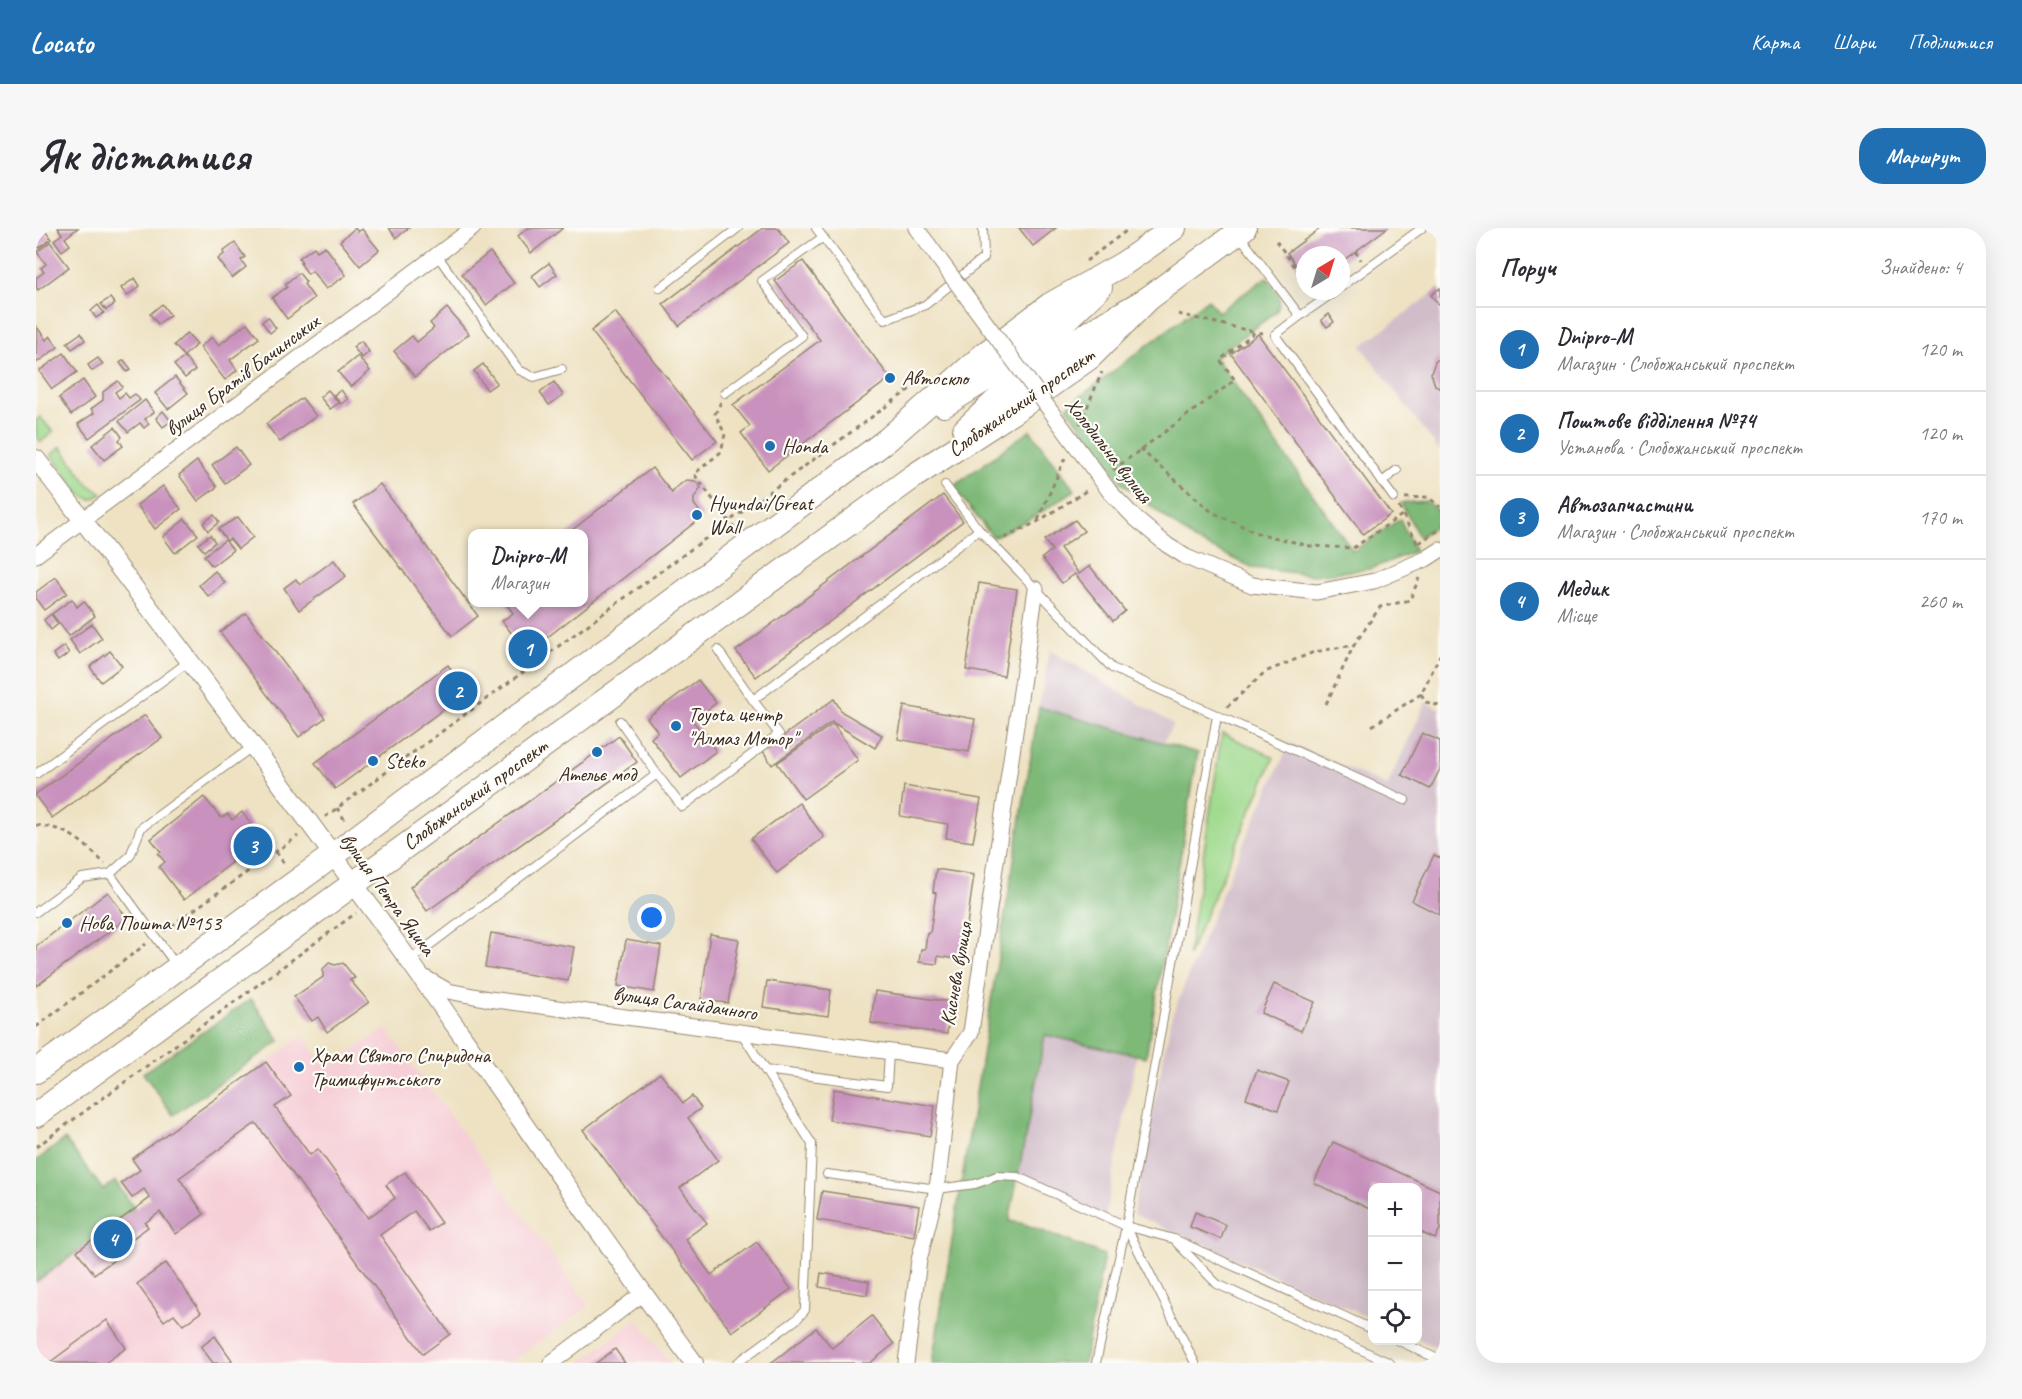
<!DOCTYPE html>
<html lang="uk">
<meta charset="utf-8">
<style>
:root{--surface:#fff;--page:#f7f7f7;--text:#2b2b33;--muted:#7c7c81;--line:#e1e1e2;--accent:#1f6fb2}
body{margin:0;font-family:Caveat,sans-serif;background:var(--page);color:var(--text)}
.controls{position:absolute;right:18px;bottom:18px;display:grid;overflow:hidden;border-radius:12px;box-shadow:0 6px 24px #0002}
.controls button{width:54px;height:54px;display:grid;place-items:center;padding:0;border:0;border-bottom:2px solid var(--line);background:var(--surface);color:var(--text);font:30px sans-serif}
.compass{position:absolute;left:1260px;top:18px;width:54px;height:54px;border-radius:50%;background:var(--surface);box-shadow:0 6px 24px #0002;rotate:38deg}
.you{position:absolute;left:616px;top:690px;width:21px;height:21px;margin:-15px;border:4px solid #fff;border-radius:50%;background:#1a73e8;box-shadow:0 0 0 9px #1a73e833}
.badge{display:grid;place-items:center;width:39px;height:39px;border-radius:50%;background:var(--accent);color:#fff;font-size:20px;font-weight:700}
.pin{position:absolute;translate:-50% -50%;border:3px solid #fff;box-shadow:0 2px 6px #0006}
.popup{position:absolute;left:432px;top:301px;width:120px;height:78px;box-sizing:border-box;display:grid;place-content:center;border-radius:12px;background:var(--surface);filter:drop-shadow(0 2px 4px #0005);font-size:20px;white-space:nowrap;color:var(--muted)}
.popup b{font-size:22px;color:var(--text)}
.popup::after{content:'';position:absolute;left:50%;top:100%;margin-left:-12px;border:12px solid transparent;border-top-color:var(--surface)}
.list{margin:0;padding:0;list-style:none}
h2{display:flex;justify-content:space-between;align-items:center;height:78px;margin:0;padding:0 24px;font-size:26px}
h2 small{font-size:20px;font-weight:400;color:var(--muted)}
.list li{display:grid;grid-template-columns:39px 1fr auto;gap:18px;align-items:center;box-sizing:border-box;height:84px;padding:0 24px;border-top:2px solid var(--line)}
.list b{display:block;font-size:22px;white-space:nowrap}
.list p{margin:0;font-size:20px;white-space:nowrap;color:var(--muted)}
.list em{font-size:20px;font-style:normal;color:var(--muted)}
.icon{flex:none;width:33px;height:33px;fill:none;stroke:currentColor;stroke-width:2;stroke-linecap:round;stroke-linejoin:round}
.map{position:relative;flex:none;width:1404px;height:1135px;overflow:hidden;border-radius:24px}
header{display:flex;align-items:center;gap:36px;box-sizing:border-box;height:84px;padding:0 30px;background:var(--accent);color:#fff}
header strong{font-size:28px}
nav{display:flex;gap:33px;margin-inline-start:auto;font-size:21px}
.intro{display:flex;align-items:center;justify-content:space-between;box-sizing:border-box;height:144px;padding:0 36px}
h1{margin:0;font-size:42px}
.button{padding:15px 27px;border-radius:24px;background:var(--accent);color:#fff;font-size:21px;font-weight:700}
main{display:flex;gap:36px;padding:0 36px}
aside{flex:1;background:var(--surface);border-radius:24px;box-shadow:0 6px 24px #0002}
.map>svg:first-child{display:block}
</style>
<header>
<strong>Locato</strong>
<nav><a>Карта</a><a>Шари</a><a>Поділитися</a></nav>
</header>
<div class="intro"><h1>Як дістатися</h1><a class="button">Маршрут</a></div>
<main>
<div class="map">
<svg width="1404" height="1135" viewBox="0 0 1404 1135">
<rect width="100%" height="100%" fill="#fdfcf7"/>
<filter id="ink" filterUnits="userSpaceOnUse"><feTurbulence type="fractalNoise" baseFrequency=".0167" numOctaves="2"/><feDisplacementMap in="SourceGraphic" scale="12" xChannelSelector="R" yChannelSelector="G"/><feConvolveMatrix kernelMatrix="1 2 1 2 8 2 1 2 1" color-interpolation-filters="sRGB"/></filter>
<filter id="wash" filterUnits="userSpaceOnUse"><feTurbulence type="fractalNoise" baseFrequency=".008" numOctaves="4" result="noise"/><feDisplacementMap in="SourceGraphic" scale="24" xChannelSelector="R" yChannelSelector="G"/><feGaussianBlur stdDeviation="1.35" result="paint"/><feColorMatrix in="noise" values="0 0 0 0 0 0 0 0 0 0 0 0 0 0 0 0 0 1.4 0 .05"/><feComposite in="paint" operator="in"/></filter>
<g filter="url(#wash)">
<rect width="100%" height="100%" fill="#eee2c3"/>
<g fill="#f6cfd7">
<path d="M350 800 553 1078 474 1135H0V1054L114 970 108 962 96 970 85 955 104 942 96 931 267 808 291 840Z"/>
<path d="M601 1091 634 1135H544Z"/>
</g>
<g fill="#d1bdc9">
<path d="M1404 60V223L1325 118Z"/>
<path d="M1014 422 1137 496 1127 515 1003 479Z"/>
<path d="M1390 474 1404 481V1121L1382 1111V960H1336V1091L1097 986 1135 790 1198 636 1254 515 1351 558Z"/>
<path d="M1009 807 1101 826 1069 988 982 949Z"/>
</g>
<g fill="#9ed98c" stroke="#6c8255" stroke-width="1.5">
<path d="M4 189 17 204 5 214 0 207V192Z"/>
<path d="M25 219 52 256 66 266 55 272 44 266 15 227Z"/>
<path d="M1186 505 1238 529 1152 728Z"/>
</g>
<g fill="#7eb978" stroke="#5c724b" stroke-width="1.5">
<path d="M1231 49C1239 61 1249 70 1240 84L1179 129 1317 323 1364 291 1379 323 1334 341 1277 347 1218 340 1158 312 1086 255 1031 179 1172 71 1182 84Z"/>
<path d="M994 202 1039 262 998 289 957 309 917 259Z"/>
<path d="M1390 273 1404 285V295L1383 309 1365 275Z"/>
<path d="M1003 479 1162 525 1110 829 1009 807 973 993 988 996 1068 1027 1048 1135H896Z"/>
<path d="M215 771 244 813 137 887 107 845Z"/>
<path d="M29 911 67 962 79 953 99 981 0 1054V933Z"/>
</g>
<g id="blocks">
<g fill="#c992be">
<path d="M0 0H7L15 11 3 20 0 16Z"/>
<path d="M22 0H42L29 10 34 17 26 23 18 12 26 6Z"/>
<path d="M319 0 322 4 326 1 343 22 324 38 304 13Z"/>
<path d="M353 0H373L360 10Z"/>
<path d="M492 0H527L495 25 482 8Z"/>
<path d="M727 0H742L753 15 643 98 627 76Z"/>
<path d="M983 0H1020L997 18Z"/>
<path d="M1285 0H1351L1305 34V27H1269V49L1251 25Z"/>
<path d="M14 14 33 39 2 62 0 59V50L8 44 5 40 10 36 1 24Z"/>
<path d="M199 15 209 29 205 32 210 39 196 50 182 31 188 26 187 24Z"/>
<path d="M289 18 310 47 290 61 276 43 272 46 264 35 266 34 263 30 278 19 281 23Z"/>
<path d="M454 24 478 55 450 77 426 46Z"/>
<path d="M767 33 854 150 732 242 705 205 714 198 697 177 784 112 739 53Z"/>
<path d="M513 35 521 46 504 59 496 48Z"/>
<path d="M263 45 270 54 268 56 278 70 251 91 236 70 251 59 249 56Z"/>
<path d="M99 50 104 58 91 68 85 60Z"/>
<path d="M1404 60V78L1395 67Z"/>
<path d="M74 70 79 76 70 82 65 76Z"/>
<path d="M126 76 134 87 122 96 114 86Z"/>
<path d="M62 77 68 85 60 90 55 83Z"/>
<path d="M411 80 433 106 379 149 358 123 376 108 381 114 398 100 394 95Z"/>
<path d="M579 84 681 213 656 232 555 103Z"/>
<path d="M1293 86 1298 94 1291 99 1285 92Z"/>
<path d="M232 89 240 100 234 105 226 94Z"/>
<path d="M211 95 223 110 194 132 201 142 189 152 164 119 176 109 183 117Z"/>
<path d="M1 99 10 112 14 108 22 119 0 135Z"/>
<path d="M45 105 49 112 36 121 31 115Z"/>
<path d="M151 105 161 116 148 128 138 117Z"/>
<path d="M1222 106 1355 286 1327 306 1195 126Z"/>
<path d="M325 113 333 124 326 130 317 119Z"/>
<path d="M28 125 41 144 16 161 3 143Z"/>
<path d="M322 128 334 143 315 159 302 144Z"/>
<path d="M149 129 159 142 149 150 138 137Z"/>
<path d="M1404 129V161L1399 157 1395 145 1399 134Z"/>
<path d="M62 130 67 136 56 143 52 137Z"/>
<path d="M88 132 95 141 91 144 84 135Z"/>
<path d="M447 136 461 155 451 162 438 143Z"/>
<path d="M139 149 152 165 132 181 119 165Z"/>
<path d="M47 152 59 169 35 187 23 170Z"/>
<path d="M82 153 86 159 79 164 83 170 89 165 93 170 99 166 104 172 53 210 42 196 58 185 55 181 67 172V164Z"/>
<path d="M518 154 527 167 513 177 504 165Z"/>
<path d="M292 162 303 175 294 181 284 169Z"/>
<path d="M305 162 312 171 305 176 298 167Z"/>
<path d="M266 170 280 188 244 214 230 196Z"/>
<path d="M109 172 118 184 109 191 113 196 108 200 104 195 92 204 83 193Z"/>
<path d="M127 183 135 193 127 199 120 190Z"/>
<path d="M79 199 86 209 83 212 87 218 68 232 56 217Z"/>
<path d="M200 219 213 237 189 255 176 237Z"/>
<path d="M161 233 181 259 162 273 143 247Z"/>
<path d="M616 240 636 265 641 259 650 252 659 253 665 260 658 270V276L667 288 491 425 466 393 477 385 469 374H548V306H531Z"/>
<path d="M344 256 442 388 416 408 317 276Z"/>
<path d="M127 258 145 281 119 301 101 277Z"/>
<path d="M907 267 927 293 720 449 700 423Z"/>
<path d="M178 287 183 294 172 303 167 295Z"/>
<path d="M202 289 217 309 202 321 194 311 191 313 182 301Z"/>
<path d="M149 291 162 307 139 325 127 309Z"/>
<path d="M1039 292 1048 303 1024 320 1043 346 1054 338 1089 383 1077 393 1039 346 1026 355 1006 330 1016 322 1008 312Z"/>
<path d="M174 307 179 314 168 323 162 316Z"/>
<path d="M189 312 197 322 176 338 168 328Z"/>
<path d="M298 332 310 348 263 382 248 360 260 351 264 357Z"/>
<path d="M179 343 189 355 173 369 163 357Z"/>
<path d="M20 349 31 365 8 382 0 371V364Z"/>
<path d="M943 355 981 361 968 448 930 442Z"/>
<path d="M36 371 41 379 48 373 59 388 33 408 16 386Z"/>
<path d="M210 385 289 490 263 509 184 404Z"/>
<path d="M15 386 22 396 15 402 8 392Z"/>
<path d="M56 396 66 410 44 426 34 412Z"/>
<path d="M28 418 33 425 22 433 17 426Z"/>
<path d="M74 423 86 438 65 454 54 439Z"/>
<path d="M412 437 431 464 299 561 279 535Z"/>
<path d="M662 452 680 475 657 493 680 523 645 550 615 510 622 504 611 490Z"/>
<path d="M798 471 806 484 846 507 839 520 796 494 736 537 727 523Z"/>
<path d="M868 478 939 491 933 524 862 511Z"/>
<path d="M109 487 126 510 16 590 0 569V566Z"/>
<path d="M797 496 822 532 767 571 741 535Z"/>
<path d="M1386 505 1404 513V541L1394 561 1366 547Z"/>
<path d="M583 508 601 534 391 683 374 659Z"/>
<path d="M868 558 945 571 937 614 910 610 912 596 864 588Z"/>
<path d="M168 569 185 590 192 586 196 592 206 584 217 598 207 605 217 618 148 672 123 639 129 634 122 626 125 624 115 611Z"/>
<path d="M763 575 788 609 741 645 715 611Z"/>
<path d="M1398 627 1404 630V687L1376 673Z"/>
<path d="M900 641 938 647 926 732 902 728 901 736 883 734 885 721H889L891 705H894L900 665 897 664Z"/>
<path d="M72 664 91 690 0 758V718Z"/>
<path d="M455 705 538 719 532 753 449 739Z"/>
<path d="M674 706 703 711 692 775 665 772Z"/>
<path d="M590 712 625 718 618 764 582 758Z"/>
<path d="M293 735 299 737 307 735 319 750 314 752 333 774 291 804 282 789 276 793 258 769 287 749V741Z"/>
<path d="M731 753 795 762 792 788 727 779Z"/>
<path d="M1238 756 1279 774 1265 803 1225 785Z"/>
<path d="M839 763 915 774 911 806 835 795Z"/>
<path d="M230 834 255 868 239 879 274 927 282 921 332 990 359 970 350 957 369 944 405 995 393 1003 378 983 344 1007 414 1106 387 1126 220 895 143 950 168 986 140 1006 124 984 109 995 112 999 78 1024 82 1029 58 1046 41 1023 114 970 108 961 96 970 85 955 104 942 96 931Z"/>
<path d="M1221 842 1253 854 1242 882 1210 870Z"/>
<path d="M624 845 647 875 656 868 665 880 652 890 682 932 644 960 671 995 649 1011 675 1047 721 1014 755 1061 696 1104 547 902Z"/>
<path d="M798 861 899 878 894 908 793 892Z"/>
<path d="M1297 914 1404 963V1001L1399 1011 1382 1003V960H1336V982L1278 955Z"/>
<path d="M786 963 883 978 878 1008 781 992Z"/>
<path d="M1159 984 1190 997 1185 1011 1154 999Z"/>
<path d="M130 1035 165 1084 147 1097 138 1086 128 1093 101 1056Z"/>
<path d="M785 1045 833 1053 831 1067 783 1059Z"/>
<path d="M836 1088 858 1116 834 1135H735L780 1100 796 1120Z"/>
<path d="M71 1092 90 1120 69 1135H13Z"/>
<path d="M179 1108 196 1132 192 1135H177L165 1119Z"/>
<path d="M579 1121 589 1135H560Z"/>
</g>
</g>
</g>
<g filter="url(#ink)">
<use href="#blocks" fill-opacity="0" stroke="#948670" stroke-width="1.5"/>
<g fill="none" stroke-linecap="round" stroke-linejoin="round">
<defs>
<g id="service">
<path d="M780 0 849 92 889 77 948 30 947 0"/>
<path d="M1204 8 1264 88 1300 63"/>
<path d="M401 27 483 142 498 149 526 141"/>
<path d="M1305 59 1386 0"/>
<path d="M624 60 702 0"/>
<path d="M1264 88 1239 107 1358 270"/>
<path d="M689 165 766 108 726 53 787 9"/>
<path d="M1346 254 1361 242"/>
<path d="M909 257 943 302"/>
<path d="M682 422 717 472"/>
<path d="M584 493 621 546"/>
<path d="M0 546 152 434"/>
<path d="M74 646 140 737"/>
<path d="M0 684 46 650 74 646 94 628 105 600 216 519"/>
<path d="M374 732 621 546 646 579 743 506 717 472 943 302 1076 440 1369 572"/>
<path d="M729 842 851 858 853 825"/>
<path d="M791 946 901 961 939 956 961 948 982 949 1090 998 1138 1011 1336 1101"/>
<path d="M1090 998 1159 1135"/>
<path d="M1141 1015 1181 1056 1354 1135"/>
<path d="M1361 1112 1404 1132"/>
<path d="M701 1135 761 1091 769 1082 776 916 706 806"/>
<path d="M1060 1135 1090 998 1181 488"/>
</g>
<g id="minor">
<path d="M880 0 892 16"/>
<path d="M1074 264 1100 291 1131 317 1150 329 1216 357 1281 364 1338 353 1390 331 1404 322"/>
<path d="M0 327 437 0"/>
<path d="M384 747 412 763 453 771 916 832"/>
<path d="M515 1135 606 1066"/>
<path d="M870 1135 883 1032 901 961 916 832 935 804 1000 361"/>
</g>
<path id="tertiary" d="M0 231C130 400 258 571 382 745 474 875 563 1007 658 1135"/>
<g id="primary">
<path d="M908 177 961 144 1027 94 1064 59"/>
<path d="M929 202 974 160 1041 112 1113 70 1208 0"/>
<path d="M0 843 296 628 851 212 949 126 1014 77 1087 36 1138 0"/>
<path d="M0 887 878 248 987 177 1054 129 1113 70"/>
</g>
</defs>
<use href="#service" stroke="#948670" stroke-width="10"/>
<use href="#minor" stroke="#948670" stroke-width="17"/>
<use href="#tertiary" stroke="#948670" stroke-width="20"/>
<use href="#primary" stroke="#948670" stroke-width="26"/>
<g stroke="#948670" stroke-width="3" stroke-dasharray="4.5 4.5" stroke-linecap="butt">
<path d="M1240 13 1269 52"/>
<path d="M1319 23 1325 32"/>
<path d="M1050 33 1094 0"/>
<path d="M1142 86 1219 104"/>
<path d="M685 174 679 186 689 206 685 224 658 246 699 301"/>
<path d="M1044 196 1066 144"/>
<path d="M1104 221 1176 284 1221 305 1274 318 1317 320 1366 287"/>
<path d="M1077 242 1199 152 1184 132 1219 104 1228 105"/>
<path d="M1369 270 1392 269 1404 279"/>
<path d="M1363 279 1383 319"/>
<path d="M1002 292 1029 230"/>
<path d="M968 310 1001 294 1053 261"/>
<path d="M1383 315 1404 301"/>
<path d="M1385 466 1390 474 1404 478"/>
<path d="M1290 476 1318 417"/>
<path d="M1191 479 1229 444 1278 424 1318 417 1344 379 1374 372 1383 350"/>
<path d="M1336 498 1385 466 1404 427"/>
<path d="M301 580 310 594"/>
<path d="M289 589 889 150"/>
<path d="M0 597C35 601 45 613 69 636"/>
<path d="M240 624 249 637"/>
<path d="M351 653 356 660"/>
<path d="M128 703 262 608"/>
<path d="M0 799 110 716"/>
<path d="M0 919 320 685"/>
</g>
<use href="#service" stroke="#fff" stroke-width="8"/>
<use href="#minor" stroke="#fff" stroke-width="15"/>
<use href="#tertiary" stroke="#fff" stroke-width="18"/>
<use href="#primary" stroke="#fff" stroke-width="24"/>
<defs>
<path id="minor-bridge" d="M892 16 1074 264"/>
</defs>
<use href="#minor-bridge" stroke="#948670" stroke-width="17" stroke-linecap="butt"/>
<use href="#minor-bridge" stroke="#fff" stroke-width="15"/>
</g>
</g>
<g fill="#1f6fb2" stroke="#fdfcf7" stroke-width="2">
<circle cx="854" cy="150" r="6"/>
<circle cx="734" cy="218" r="6"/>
<circle cx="661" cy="287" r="6"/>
<circle cx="640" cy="498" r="6"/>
<circle cx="561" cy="524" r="6"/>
<circle cx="337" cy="533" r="6"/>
<circle cx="31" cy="695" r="6"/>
<circle cx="263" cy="839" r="6"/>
</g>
<g text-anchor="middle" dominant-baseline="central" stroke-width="4.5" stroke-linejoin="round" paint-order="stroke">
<g font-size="21" fill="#3b2a1e" stroke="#fdfcf7">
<text transform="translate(206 147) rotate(-37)">вулиця Братів Бачинських</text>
<text transform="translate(985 174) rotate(-35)">Слобожанський проспект</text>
<text transform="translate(1073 222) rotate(52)">Холодильна вулиця</text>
<text transform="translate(439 566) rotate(-36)">Слобожанський проспект</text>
<text transform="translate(352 666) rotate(54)">вулиця Петра Яцика</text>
<text transform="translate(920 746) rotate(-80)">Киснева вулиця</text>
<text transform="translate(649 775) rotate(8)">вулиця Сагайдачного</text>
</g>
<g font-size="21" fill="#3b2a1e" stroke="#fdfcf7" text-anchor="start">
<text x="866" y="150">Автоскло</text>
<text x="746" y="218">Honda</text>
<text x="673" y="275">Hyundai/Great<tspan x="673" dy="24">Wall</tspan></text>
<text x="652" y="486">Toyota центр<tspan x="652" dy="24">"Алмаз Мотор"</tspan></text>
<text x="349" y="533">Steko</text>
<text x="561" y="546" text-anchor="middle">Ательє мод</text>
<text x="43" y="695">Нова Пошта №153</text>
<text x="275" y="827">Храм Святого Спиридона<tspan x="275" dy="24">Тримифунтського</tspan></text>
</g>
</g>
</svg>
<div class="controls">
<button>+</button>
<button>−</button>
<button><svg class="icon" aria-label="locate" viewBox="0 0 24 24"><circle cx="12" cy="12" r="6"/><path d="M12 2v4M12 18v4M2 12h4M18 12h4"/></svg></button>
</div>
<svg class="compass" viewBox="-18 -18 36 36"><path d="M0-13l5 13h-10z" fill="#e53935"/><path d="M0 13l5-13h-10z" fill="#7c7c81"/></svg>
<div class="you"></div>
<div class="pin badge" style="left:492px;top:421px">1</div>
<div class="popup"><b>Dnipro-M</b>Магазин</div>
<div class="pin badge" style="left:422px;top:463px">2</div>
<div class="pin badge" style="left:217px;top:618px">3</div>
<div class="pin badge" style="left:77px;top:1011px">4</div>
</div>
<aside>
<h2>Поруч<small>Знайдено: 4</small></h2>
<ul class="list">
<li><span class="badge">1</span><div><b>Dnipro-M</b><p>Магазин · Слобожанський проспект</p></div><em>120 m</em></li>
<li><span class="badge">2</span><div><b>Поштове відділення №74</b><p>Установа · Слобожанський проспект</p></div><em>120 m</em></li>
<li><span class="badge">3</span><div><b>Автозапчастини</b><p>Магазин · Слобожанський проспект</p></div><em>170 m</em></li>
<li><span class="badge">4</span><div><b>Медик</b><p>Місце</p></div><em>260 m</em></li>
</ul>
</aside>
</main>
